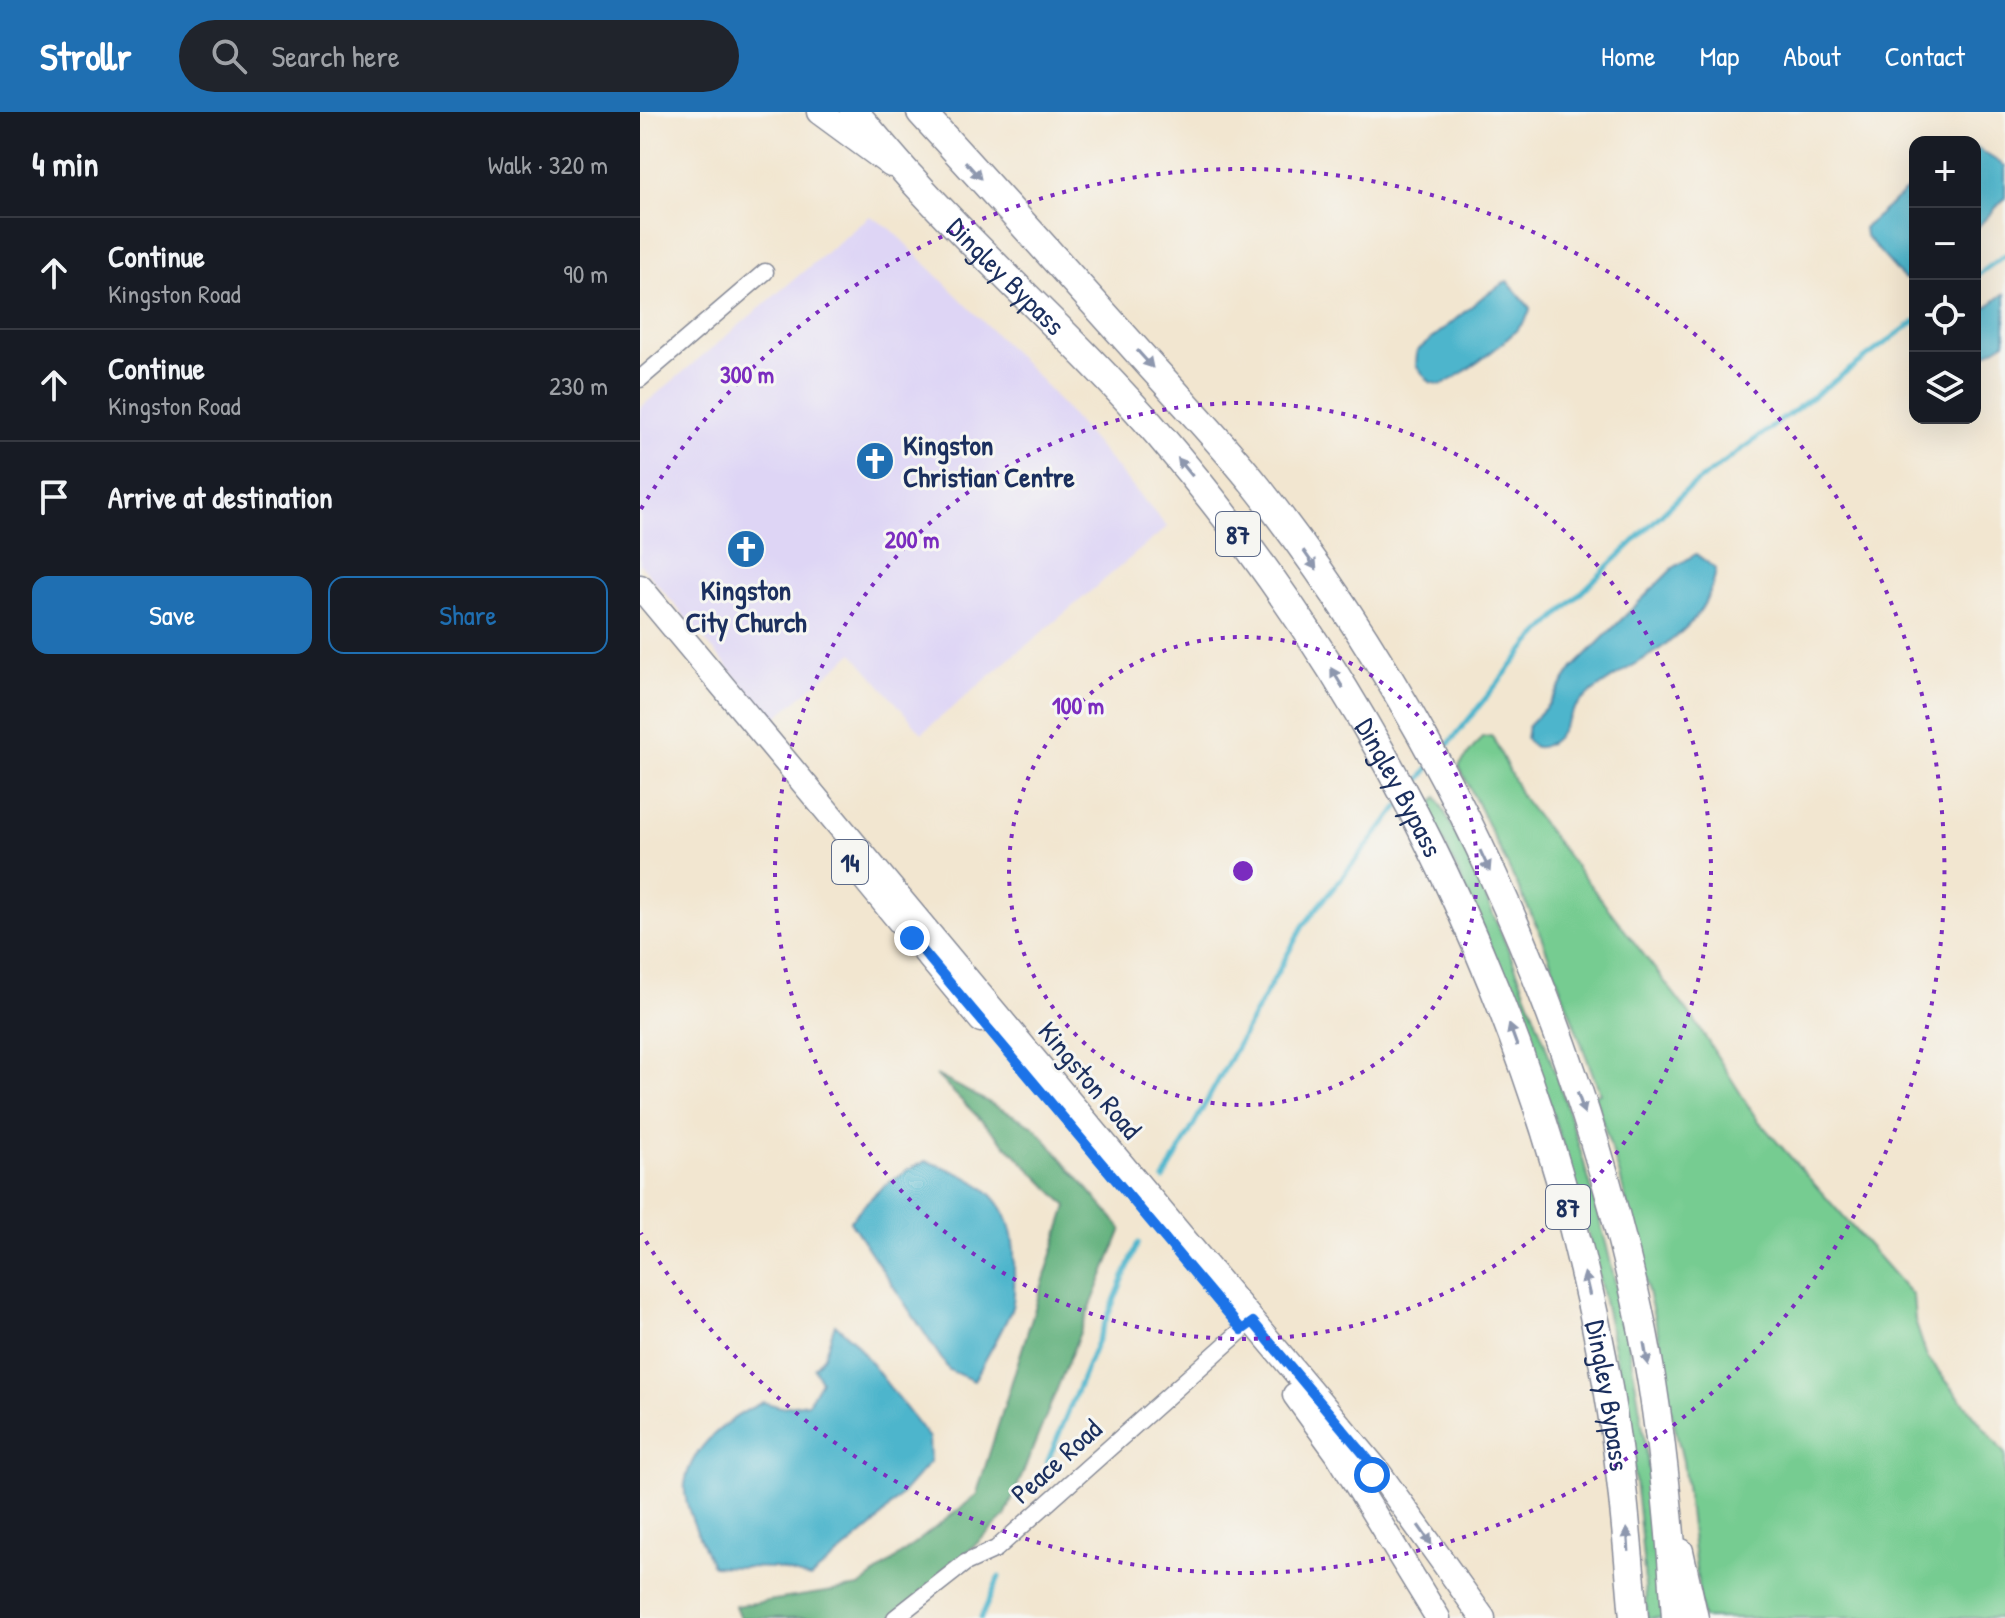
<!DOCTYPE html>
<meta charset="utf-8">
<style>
:root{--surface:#171b24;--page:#20242c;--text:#f1f3f6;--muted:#9ea1a6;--line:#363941;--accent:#1f6fb2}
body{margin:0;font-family:"Patrick Hand",sans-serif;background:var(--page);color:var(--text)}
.controls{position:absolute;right:24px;top:24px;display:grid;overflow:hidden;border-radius:16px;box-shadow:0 8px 32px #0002}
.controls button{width:72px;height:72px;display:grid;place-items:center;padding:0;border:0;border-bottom:2px solid var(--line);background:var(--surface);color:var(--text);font:40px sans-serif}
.stop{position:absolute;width:24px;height:24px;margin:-18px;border:6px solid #1a73e8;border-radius:50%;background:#fff}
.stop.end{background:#1a73e8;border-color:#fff;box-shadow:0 2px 8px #0008}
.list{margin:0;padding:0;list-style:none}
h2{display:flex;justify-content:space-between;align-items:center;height:104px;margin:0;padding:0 32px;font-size:34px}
h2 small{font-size:26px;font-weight:400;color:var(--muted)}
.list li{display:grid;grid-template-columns:52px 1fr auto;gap:24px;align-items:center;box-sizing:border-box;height:112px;padding:0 32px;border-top:2px solid var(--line)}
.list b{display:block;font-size:30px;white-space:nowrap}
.list p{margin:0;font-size:26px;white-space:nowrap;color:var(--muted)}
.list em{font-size:26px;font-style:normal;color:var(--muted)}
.actions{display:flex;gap:16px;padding:24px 32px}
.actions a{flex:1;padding:18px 0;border:2px solid var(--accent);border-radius:16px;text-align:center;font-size:28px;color:var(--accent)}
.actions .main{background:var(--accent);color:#fff}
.icon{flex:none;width:44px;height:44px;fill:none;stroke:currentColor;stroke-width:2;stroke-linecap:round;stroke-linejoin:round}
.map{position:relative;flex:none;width:1365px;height:1506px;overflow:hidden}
header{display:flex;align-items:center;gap:48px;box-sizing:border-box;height:112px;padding:0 40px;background:var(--accent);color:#fff}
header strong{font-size:38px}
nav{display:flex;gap:44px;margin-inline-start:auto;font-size:28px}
.search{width:560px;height:72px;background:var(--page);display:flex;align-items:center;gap:20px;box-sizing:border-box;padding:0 28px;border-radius:44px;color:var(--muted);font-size:30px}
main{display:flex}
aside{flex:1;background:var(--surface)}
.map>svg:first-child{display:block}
</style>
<header>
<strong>Strollr</strong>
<div class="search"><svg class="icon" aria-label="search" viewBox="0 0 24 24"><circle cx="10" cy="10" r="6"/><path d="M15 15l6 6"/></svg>Search here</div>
<nav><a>Home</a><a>Map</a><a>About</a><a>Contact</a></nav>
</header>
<main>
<aside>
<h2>4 min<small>Walk · 320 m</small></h2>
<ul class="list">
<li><svg class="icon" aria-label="ahead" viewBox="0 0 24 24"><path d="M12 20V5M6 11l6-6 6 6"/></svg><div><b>Continue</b><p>Kingston Road</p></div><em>90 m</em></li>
<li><svg class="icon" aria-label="ahead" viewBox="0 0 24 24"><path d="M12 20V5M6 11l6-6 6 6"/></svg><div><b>Continue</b><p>Kingston Road</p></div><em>230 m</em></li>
<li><svg class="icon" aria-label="arrive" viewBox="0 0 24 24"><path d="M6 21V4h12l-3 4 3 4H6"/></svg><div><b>Arrive at destination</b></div></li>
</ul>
<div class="actions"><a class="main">Save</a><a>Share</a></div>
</aside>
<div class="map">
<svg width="1365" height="1506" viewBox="0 0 1365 1506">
<rect width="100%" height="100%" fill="#f6f6f2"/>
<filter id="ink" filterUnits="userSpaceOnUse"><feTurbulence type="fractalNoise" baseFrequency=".0125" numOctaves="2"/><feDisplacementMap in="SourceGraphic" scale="16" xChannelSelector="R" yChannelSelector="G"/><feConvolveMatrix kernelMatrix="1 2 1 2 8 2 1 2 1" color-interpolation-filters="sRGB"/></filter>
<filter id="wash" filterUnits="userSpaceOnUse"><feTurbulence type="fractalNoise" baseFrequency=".006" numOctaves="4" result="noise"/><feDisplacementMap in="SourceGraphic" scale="32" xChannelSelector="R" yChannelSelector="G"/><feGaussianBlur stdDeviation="1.8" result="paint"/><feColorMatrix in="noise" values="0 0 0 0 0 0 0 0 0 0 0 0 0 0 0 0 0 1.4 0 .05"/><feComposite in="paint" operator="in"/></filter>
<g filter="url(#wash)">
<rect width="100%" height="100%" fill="#f2e6d0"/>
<path fill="#ded5f5" d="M230 104 251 117 401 268 527 415 282 621 213 541 133 608 0 452V296Z"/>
<g fill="#76cc91" stroke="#487e78" stroke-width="2">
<path d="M852 624 882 685 1055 909 1116 1006 1273 1184 1275 1209 1287 1245 1365 1342V1506H1062L1043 1349 1025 1273 1021 1233 980 1064 954 983 960 981 898 816 819 654 842 625Z"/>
<path d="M797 685C929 941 1007 1218 1022 1506H1007C992 1215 915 958 788 697Z"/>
</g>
<path fill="#60b07b" stroke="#3e706c" stroke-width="2" d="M296 963 394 1014 482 1117 365 1405 257 1506H100L95 1494 219 1475 336 1384 427 1094Z"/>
<g fill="#4eb5cc" stroke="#347295" stroke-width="2">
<path d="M1335 35 1365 54V86L1335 118Z"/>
<path d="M1275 71V166L1264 167 1225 123 1224 116Z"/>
<path d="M867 169 890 196C891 215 820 265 801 273L790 270 776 254 777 239 845 183Z"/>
<path d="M1365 181V230L1335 249V204Z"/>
<path d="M1056 442 1076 457C1065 532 987 547 940 590 926 603 924 625 906 633 897 638 891 635 886 627L888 614 909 592 933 556 1033 456Z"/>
<path d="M286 1049C343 1067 377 1089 374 1155 374 1168 376 1186 371 1198 361 1222 346 1245 334 1269L309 1258 210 1109C232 1082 254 1063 286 1049Z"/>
<path d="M195 1212 213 1228 289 1326 290 1350 234 1413 170 1466 135 1456 72 1454C64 1435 42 1392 45 1372 51 1333 91 1305 123 1290L141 1295 168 1291 181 1269 174 1256 184 1244Z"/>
</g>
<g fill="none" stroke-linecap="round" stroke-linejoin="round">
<g stroke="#4eb5cc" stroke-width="5">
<path d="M1335 165 1365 143"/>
<path d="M803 639 890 531 1044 380 1275 209"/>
<path d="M773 676 789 656"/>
<path d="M524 1067 663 814 759 694"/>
<path d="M407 1351 498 1131"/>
<path d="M341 1506 359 1465"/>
</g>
</g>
</g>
<g filter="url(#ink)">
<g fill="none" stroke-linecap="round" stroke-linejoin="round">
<defs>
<g id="street">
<path d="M0 267 125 160"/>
<path d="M255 1506 325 1451 356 1437 602 1218"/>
</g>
<g id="primary">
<path d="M179 0 251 53"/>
<path d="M0 475 737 1358 843 1506"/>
<path d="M214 754 341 908"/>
<path d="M655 1283 697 1341 798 1506"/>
<path d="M1041 1439 1056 1506"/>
</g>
<g id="highway">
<path id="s1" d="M214 0C233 22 252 45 271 66 351 155 442 233 520 324 746 588 901 912 964 1254 980 1337 987 1422 994 1506"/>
<path d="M281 0C357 83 433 167 508 251 545 292 583 332 617 375 804 613 933 901 998 1196 1020 1297 1030 1403 1036 1506"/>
</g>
</defs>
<use href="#street" stroke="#868a97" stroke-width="19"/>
<use href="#primary" stroke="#868a97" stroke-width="27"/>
<use href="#highway" stroke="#868a97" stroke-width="31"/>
<use href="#street" stroke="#fff" stroke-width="16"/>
<use href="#primary" stroke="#fff" stroke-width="24"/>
<use href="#highway" stroke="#fff" stroke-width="28"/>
</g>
<defs><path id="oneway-solid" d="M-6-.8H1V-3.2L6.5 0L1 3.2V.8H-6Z" transform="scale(2)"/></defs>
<g fill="#8d97ae">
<use href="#oneway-solid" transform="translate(333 58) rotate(48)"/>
<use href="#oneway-solid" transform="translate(505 247) rotate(48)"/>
<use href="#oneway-solid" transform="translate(545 355) rotate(-129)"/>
<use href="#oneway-solid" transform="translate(670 448) rotate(55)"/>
<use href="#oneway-solid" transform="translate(697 566) rotate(-121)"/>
<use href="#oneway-solid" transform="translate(845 749) rotate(65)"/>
<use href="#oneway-solid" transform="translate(873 923) rotate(-110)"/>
<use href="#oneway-solid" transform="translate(941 991) rotate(71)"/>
<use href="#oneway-solid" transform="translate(947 1172) rotate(-103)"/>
<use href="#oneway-solid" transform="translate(1006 1242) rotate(80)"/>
<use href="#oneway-solid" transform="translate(785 1423) rotate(55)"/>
<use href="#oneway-solid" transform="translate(988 1428) rotate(-94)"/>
</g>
</g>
<g fill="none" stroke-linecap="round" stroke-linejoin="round" filter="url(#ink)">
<path stroke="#1a73e8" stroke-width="10" d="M272 826 602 1218 613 1210 737 1358 732 1363"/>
</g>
<g fill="none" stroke="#7b2cbf" stroke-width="4" stroke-dasharray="4 8">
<circle cx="603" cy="759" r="234"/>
<circle cx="603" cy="759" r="468"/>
<path d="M1 397A702 702 0 1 1 1 1121"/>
</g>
<defs>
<symbol id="church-disc" viewBox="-11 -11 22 22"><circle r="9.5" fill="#1f6fb2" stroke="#f6f6f2"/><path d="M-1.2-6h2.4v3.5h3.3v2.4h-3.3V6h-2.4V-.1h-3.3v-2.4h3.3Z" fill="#fff"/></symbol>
</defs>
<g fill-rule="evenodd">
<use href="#church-disc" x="213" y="327" width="44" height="44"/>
<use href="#church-disc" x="84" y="415" width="44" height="44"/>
</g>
<g text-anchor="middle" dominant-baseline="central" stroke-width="6" stroke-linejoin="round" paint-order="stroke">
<g fill="#f6f6f2" stroke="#5d6b8a" stroke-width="2">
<rect x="576" y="400" width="44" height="44" rx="6"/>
<rect x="192" y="728" width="36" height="44" rx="6"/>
<rect x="906" y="1073" width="44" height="44" rx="6"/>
</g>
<g font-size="26" font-weight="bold" fill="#1b2f5e">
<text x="598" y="422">87</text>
<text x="210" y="750">14</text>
<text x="928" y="1095">87</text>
</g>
<g font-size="28" fill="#1b2f5e" stroke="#f6f6f2">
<text stroke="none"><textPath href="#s1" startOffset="224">Dingley Bypass</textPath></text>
<text stroke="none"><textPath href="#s1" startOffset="872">Dingley Bypass</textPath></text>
<text transform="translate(450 968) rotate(50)">Kingston Road</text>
<text stroke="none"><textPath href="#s1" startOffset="1518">Dingley Bypass</textPath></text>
<text transform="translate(416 1349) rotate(-42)">Peace Road</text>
</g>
<g font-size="28" font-weight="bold" fill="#1b2f5e" stroke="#f6f6f2" text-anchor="start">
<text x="263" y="333">Kingston<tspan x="263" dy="32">Christian Centre</tspan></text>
<text x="106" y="478" text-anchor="middle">Kingston<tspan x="106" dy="32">City Church</tspan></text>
</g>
</g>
<circle cx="603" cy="759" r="12" fill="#7b2cbf" stroke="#f6f6f2" stroke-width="4"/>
<g font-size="24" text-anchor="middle" font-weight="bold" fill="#7b2cbf" stroke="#f6f6f2" stroke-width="6" stroke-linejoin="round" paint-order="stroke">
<text x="107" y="271">300 m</text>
<text x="272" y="436">200 m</text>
<text x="438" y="602">100 m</text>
</g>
</svg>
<div class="controls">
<button>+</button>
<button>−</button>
<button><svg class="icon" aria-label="locate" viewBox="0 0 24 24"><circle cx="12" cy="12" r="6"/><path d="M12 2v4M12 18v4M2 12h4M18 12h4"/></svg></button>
<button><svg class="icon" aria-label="layers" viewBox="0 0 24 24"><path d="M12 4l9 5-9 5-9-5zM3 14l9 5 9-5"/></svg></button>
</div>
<div class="stop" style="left:732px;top:1363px"></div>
<div class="stop end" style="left:272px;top:826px"></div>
</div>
</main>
